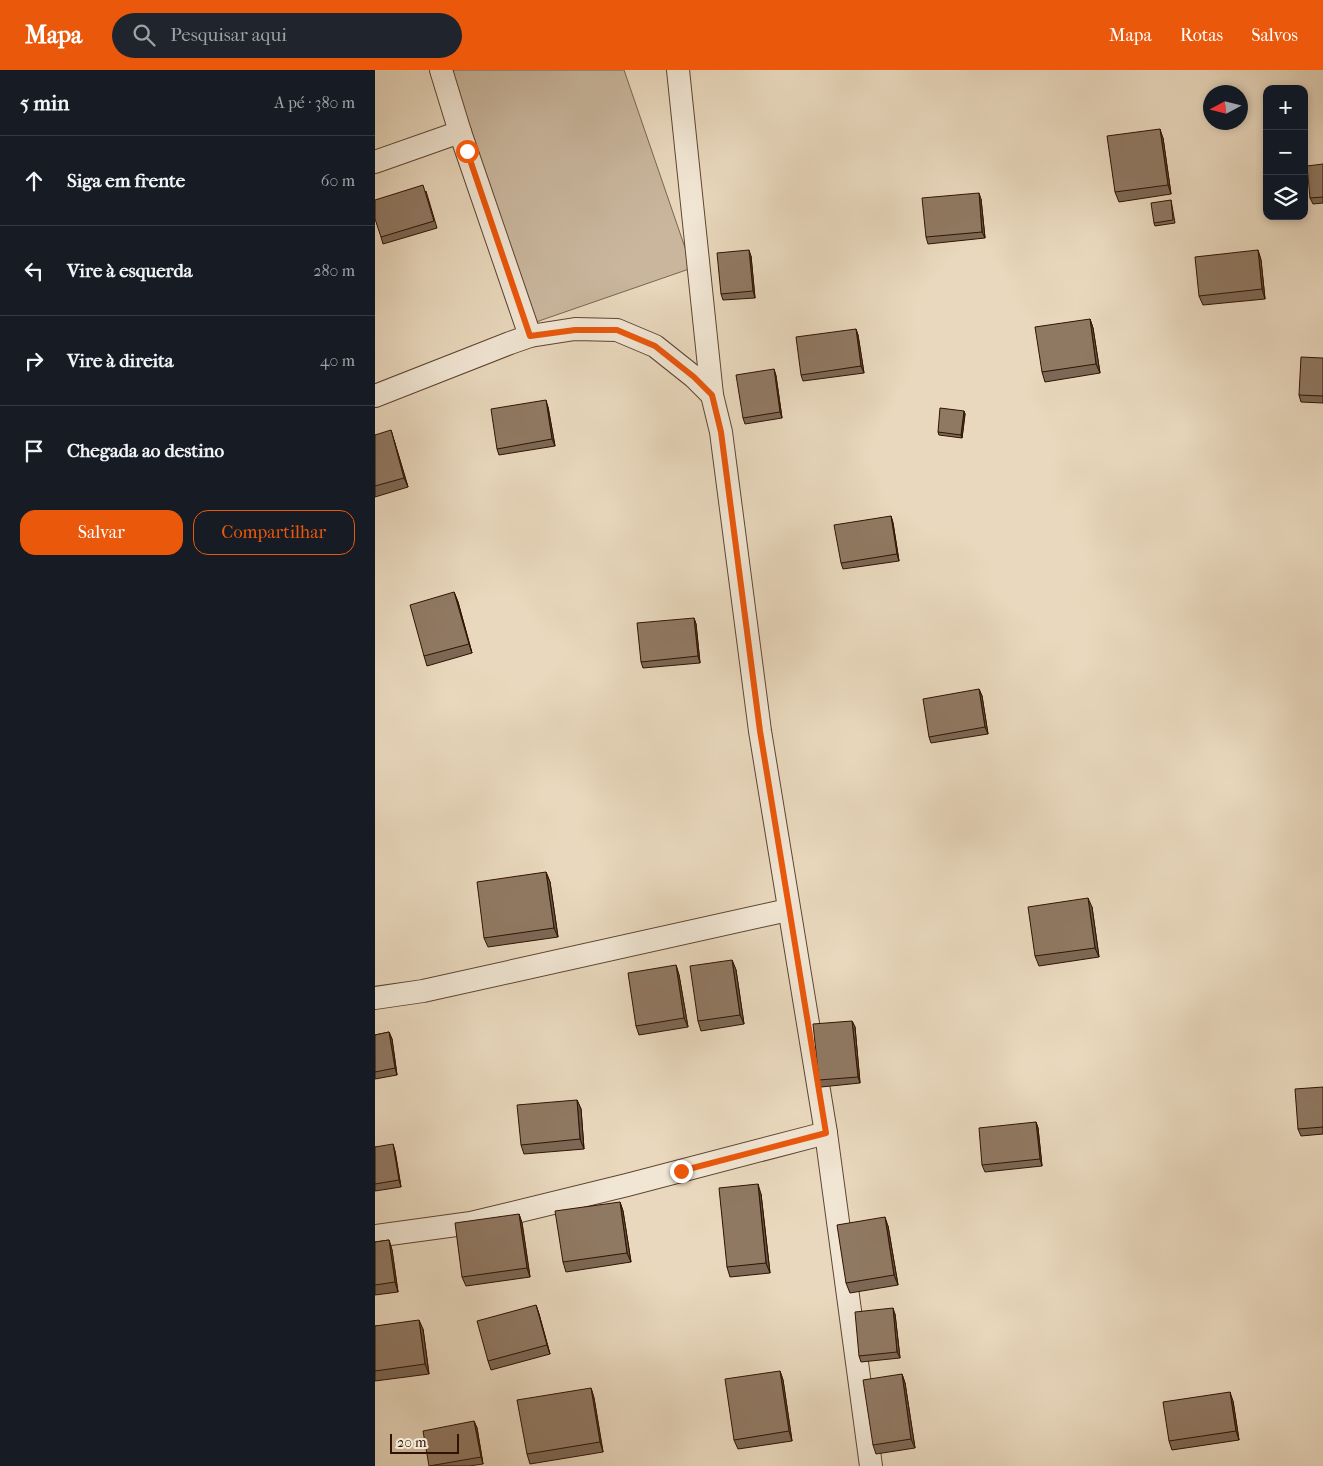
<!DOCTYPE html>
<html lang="pt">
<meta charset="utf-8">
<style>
:root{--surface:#171b24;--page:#20242c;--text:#f1f3f6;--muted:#9ea1a6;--line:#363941;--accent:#ea580c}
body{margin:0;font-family:"IM FELL French Canon",serif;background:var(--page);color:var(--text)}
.controls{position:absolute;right:15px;top:15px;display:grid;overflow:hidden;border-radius:10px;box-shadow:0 2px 8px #0003}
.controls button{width:45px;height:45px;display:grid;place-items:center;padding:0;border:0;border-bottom:1px solid var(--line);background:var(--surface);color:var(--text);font:25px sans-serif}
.compass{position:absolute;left:828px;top:15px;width:45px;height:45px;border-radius:50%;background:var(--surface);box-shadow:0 2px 8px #0003;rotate:263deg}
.scale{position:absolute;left:15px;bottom:12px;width:69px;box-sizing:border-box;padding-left:5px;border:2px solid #2f1202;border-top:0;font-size:14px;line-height:18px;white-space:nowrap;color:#2f1202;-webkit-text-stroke:4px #f1e6d4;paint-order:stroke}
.stop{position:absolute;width:15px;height:15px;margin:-11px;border:4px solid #ea580c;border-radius:50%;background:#fff}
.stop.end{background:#ea580c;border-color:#fff;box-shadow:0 1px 5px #0008}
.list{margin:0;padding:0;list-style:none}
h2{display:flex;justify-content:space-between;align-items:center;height:65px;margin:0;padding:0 20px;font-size:21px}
h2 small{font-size:16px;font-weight:400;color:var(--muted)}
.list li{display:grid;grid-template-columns:32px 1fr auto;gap:15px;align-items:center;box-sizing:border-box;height:90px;padding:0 20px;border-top:1px solid var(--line)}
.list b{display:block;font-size:19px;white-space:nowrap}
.list em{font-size:16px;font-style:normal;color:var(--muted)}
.actions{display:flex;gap:10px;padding:15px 20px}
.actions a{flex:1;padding:11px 0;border:1px solid var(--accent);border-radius:15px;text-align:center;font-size:18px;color:var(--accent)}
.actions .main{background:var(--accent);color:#fff}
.icon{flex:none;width:28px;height:28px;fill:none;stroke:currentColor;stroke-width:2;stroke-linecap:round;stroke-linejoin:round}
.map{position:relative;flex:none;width:948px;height:1396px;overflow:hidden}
header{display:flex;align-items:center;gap:30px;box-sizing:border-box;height:70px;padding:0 25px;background:var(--accent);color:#fff}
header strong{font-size:24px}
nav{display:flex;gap:28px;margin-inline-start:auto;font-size:18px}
.search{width:350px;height:45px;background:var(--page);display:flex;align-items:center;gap:12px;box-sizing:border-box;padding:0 18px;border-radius:28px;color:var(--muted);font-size:19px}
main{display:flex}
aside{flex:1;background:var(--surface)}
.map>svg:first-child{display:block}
</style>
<header>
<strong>Mapa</strong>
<div class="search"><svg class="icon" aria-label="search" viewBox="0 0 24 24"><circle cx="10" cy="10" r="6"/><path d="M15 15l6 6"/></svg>Pesquisar aqui</div>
<nav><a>Mapa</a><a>Rotas</a><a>Salvos</a></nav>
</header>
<main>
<aside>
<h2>5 min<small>A pé · 380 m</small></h2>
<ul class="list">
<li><svg class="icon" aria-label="ahead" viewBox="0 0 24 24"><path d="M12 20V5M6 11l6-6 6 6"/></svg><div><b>Siga em frente</b></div><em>60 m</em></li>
<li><svg class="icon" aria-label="left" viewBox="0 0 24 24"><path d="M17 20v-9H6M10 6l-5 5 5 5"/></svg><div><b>Vire à esquerda</b></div><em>280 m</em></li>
<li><svg class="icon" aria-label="right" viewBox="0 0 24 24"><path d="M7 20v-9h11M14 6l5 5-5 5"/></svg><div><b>Vire à direita</b></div><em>40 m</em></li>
<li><svg class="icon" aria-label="arrive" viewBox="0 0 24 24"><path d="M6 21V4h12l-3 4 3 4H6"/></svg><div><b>Chegada ao destino</b></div></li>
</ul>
<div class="actions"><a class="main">Salvar</a><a>Compartilhar</a></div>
</aside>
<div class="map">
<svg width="948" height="1396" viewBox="0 0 948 1396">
<rect width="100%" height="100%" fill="#e9d8bd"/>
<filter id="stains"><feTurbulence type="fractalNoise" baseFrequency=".004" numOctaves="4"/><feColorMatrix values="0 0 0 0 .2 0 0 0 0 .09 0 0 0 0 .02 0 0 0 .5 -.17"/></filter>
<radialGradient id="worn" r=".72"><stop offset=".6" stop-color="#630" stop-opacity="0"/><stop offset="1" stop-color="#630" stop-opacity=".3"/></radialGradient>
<path fill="#c9b69d" stroke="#7c6450" d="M75 0H249L317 198 161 252Z"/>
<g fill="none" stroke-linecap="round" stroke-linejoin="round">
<defs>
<g id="minor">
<path d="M66 0 85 62 155 266"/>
<path d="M303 0 337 325"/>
<path d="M0 92 85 62"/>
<path d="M0 326 135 273 155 266 200 259 242 260 280 276 319 307 337 325 346 362 385 661 451 1063 496 1396"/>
<path d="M0 928 48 921 413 840"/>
<path d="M0 1166 96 1153 252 1115 451 1063"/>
</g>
</defs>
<use href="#minor" stroke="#5e4431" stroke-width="24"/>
<use href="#minor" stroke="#f1e6d4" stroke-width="22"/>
</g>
<g fill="#7c6855" stroke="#2f1202">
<path d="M788 68 796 124 744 132 740 122Z"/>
<path d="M948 94V133L938 134 935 128Z"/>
<path d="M51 121 62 158 8 174 6 167Z"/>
<path d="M606 129 610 168 553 174 551 167Z"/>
<path d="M796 130 800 153 780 156 779 153Z"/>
<path d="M883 180 886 190 890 229 828 235 824 226Z"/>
<path d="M376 186 380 228 348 230 346 224Z"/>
<path d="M715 249 718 258 725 303 670 312 667 302Z"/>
<path d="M481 259 483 265 489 303 428 311 426 305Z"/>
<path d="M948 288V333L926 332 924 325Z"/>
<path d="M399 299 401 306 407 348 370 354 368 348Z"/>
<path d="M173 337 180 376 124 385 122 379Z"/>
<path d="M589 341 590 344 587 368 564 365 563 362Z"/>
<path d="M0 365 19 370 33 417 0 427Z"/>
<path d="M516 446 518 453 524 491 468 499 466 493Z"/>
<path d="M79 522 83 532 97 583 52 596 49 586Z"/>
<path d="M319 548 321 554 325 593 268 598 266 592Z"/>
<path d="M604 619 607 626 613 664 556 673 554 667Z"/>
<path d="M171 802 175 812 183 867 113 877 109 868Z"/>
<path d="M717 837 724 887 664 896 660 886Z"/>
<path d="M357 890 361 900 369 954 326 961 323 951Z"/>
<path d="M301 895 304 905 313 957 264 965 261 956Z"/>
<path d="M477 951 480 957 485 1013 446 1017 444 1010Z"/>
<path d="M14 962 17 969 22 1005 0 1009V965Z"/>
<path d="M948 1017V1064L926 1066 923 1059Z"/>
<path d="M202 1030 206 1039 209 1079 149 1084 146 1075Z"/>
<path d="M661 1052 663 1058 667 1096 610 1102 607 1095Z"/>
<path d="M0 1077 20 1081 26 1117 0 1121Z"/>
<path d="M386 1124 395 1203 355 1207 352 1197Z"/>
<path d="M245 1132 248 1141 256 1192 191 1202 188 1192Z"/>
<path d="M144 1144 147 1153 155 1207 91 1216 87 1207Z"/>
<path d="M513 1156 523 1215 475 1223 471 1213Z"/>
<path d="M14 1170 17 1180 23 1222 0 1225V1172Z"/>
<path d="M161 1235 164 1244 175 1284 116 1300 113 1291Z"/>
<path d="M520 1244 525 1288 486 1292 484 1286Z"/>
<path d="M0 1256 48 1259 54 1304 0 1311Z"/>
<path d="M405 1301 408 1310 417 1371 363 1379 359 1370Z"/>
<path d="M527 1304 530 1313 540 1378 501 1384 498 1375Z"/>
<path d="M216 1318 219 1328 228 1382 155 1394 152 1384Z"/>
<path d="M858 1331 864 1370 797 1380 794 1371Z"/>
<path d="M99 1351 102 1358 108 1394 94 1396H54Z"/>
</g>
<g fill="#655545" stroke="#2f1202">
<path d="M785 59 788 68 796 124 793 115Z"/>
<path d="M604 123 606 129 610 168 607 162Z"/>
<path d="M374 180 376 186 380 228 378 221Z"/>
<path d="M883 180 886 190 890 229 887 219Z"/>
<path d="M715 249 718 258 725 303 721 294Z"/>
<path d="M481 259 483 265 489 303 486 296Z"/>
<path d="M399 299 401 306 407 348 405 342Z"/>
<path d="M171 330 173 337 180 376 177 369Z"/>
<path d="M589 341 590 344 587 368 586 365Z"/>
<path d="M16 360 19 370 33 417 29 408Z"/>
<path d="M516 446 518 453 524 491 522 484Z"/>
<path d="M79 522 83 532 97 583 94 574Z"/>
<path d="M319 548 321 554 325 593 323 586Z"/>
<path d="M604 619 607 626 613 664 610 657Z"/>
<path d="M171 802 175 812 183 867 179 858Z"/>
<path d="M713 828 717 837 724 887 720 878Z"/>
<path d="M357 890 361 900 369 954 365 945Z"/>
<path d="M301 895 304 905 313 957 309 948Z"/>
<path d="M477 951 480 957 485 1013 483 1007Z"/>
<path d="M14 962 17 969 22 1005 20 998Z"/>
<path d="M202 1030 206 1039 209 1079 205 1069Z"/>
<path d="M661 1052 663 1058 667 1096 665 1089Z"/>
<path d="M18 1074 20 1081 26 1117 24 1110Z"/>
<path d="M383 1114 386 1124 395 1203 391 1193Z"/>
<path d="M245 1132 248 1141 256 1192 252 1183Z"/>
<path d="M144 1144 147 1153 155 1207 152 1198Z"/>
<path d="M510 1147 513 1156 523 1215 519 1205Z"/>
<path d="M14 1170 17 1180 23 1222 20 1212Z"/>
<path d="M161 1235 164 1244 175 1284 172 1275Z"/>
<path d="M518 1238 520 1244 525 1288 522 1282Z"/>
<path d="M44 1250 48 1259 54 1304 50 1294Z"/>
<path d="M405 1301 408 1310 417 1371 414 1361Z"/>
<path d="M527 1304 530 1313 540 1378 536 1369Z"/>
<path d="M216 1318 219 1328 228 1382 225 1372Z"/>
<path d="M855 1322 858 1331 864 1370 861 1361Z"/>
<path d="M99 1351 102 1358 108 1394 106 1387Z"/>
</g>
<g fill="#907963" stroke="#2f1202">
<path d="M785 59 793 115 740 122 732 66Z"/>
<path d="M948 94V127L935 128 932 96Z"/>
<path d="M48 115 59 151 6 167 0 149V130Z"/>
<path d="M604 123 607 162 551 167 547 128Z"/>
<path d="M796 130 798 150 779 153 776 133Z"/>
<path d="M374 180 378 221 346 224 342 183Z"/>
<path d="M883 180 887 219 824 226 820 187Z"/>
<path d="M715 249 721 294 667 302 660 257Z"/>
<path d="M481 259 486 296 426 305 421 267Z"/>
<path d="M926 287 948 288V326L924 325Z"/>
<path d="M399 299 405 342 368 348 361 305Z"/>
<path d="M171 330 177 369 122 379 116 339Z"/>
<path d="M565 338 589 341 586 365 563 362Z"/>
<path d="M16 360 29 408 0 416V365Z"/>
<path d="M516 446 522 484 466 493 459 455Z"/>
<path d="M79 522 94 574 49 586 35 535Z"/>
<path d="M319 548 323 586 266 592 262 553Z"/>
<path d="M604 619 610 657 554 667 548 629Z"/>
<path d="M171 802 179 858 109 868 102 812Z"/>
<path d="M713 828 720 878 660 886 653 837Z"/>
<path d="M357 890 365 945 323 951 315 896Z"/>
<path d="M301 895 309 948 261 956 253 903Z"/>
<path d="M477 951 483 1007 444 1010 438 954Z"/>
<path d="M14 962 20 998 0 1002V965Z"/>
<path d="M948 1017V1057L923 1059 920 1019Z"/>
<path d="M202 1030 205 1069 146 1075 142 1035Z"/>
<path d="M661 1052 665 1089 607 1095 604 1058Z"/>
<path d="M18 1074 24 1110 0 1114V1077Z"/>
<path d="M383 1114 391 1193 352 1197 344 1118Z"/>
<path d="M245 1132 252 1183 188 1192 180 1141Z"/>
<path d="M144 1144 152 1198 87 1207 80 1153Z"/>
<path d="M510 1147 519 1205 471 1213 462 1155Z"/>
<path d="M14 1170 20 1212 0 1215V1172Z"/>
<path d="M161 1235 172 1275 113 1291 102 1251Z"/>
<path d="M518 1238 522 1282 484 1286 480 1242Z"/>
<path d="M44 1250 50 1294 0 1301V1256Z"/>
<path d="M405 1301 414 1361 359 1370 350 1309Z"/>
<path d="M527 1304 536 1369 498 1375 488 1310Z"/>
<path d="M216 1318 225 1372 152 1384 142 1330Z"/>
<path d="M855 1322 861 1361 794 1371 788 1332Z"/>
<path d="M99 1351 106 1387 54 1396 48 1361Z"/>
</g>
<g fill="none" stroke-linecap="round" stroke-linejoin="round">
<path stroke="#ea580c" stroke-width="6" d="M92 81 155 266 200 260H242L280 276 319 307 337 325 346 362 385 661 451 1063 306 1101"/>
</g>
<rect width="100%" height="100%" filter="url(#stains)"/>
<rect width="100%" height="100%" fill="url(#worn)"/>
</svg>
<div class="controls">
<button>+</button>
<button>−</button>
<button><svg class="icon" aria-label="layers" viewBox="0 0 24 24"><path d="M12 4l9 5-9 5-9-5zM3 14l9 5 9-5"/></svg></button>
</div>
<svg class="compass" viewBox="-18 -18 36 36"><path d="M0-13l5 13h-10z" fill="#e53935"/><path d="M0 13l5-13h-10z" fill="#9ea1a6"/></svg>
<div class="scale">20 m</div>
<div class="stop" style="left:92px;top:81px"></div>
<div class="stop end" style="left:306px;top:1101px"></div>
</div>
</main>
